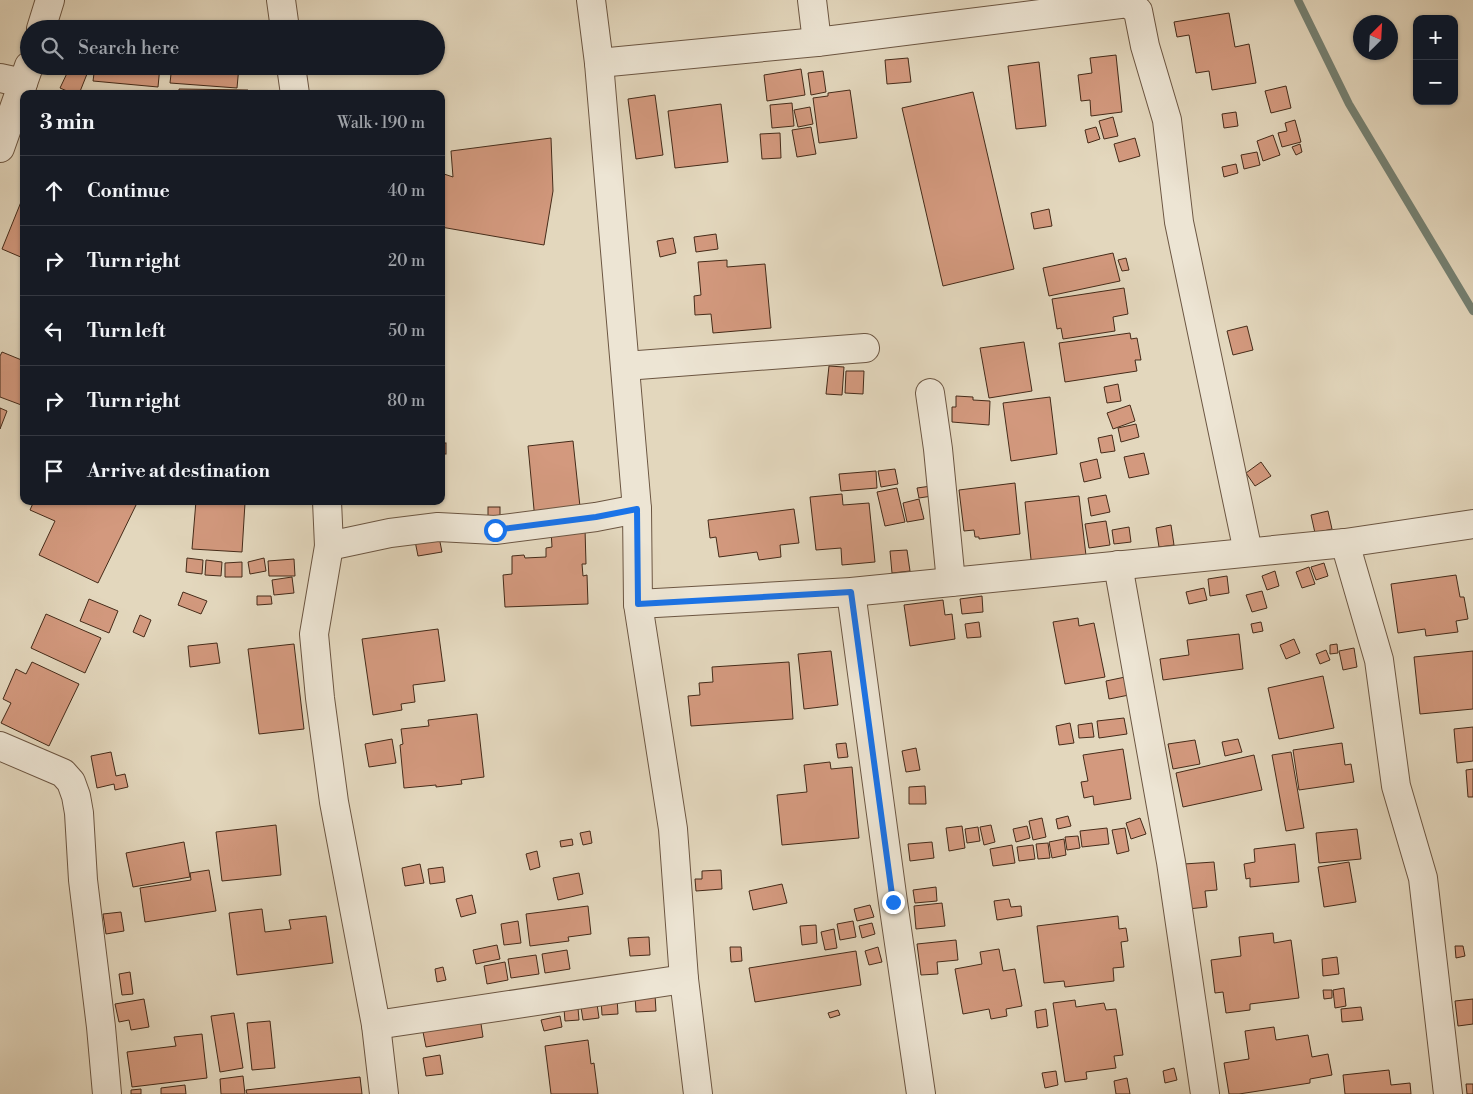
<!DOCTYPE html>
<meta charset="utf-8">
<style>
:root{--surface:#171b24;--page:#242831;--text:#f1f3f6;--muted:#9ea1a6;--line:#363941}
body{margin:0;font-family:"Libre Bodoni",serif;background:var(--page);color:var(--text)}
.controls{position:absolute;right:15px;top:15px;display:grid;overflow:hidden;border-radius:10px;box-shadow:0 1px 4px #0004}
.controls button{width:45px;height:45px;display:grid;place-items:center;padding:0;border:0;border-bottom:1px solid var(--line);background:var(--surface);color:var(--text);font:25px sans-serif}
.compass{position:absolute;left:1353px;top:15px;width:45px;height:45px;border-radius:50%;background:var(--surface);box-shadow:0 1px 4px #0004;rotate:24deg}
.stop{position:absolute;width:15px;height:15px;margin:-11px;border:4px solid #1a73e8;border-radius:50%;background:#fff}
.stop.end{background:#1a73e8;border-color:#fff;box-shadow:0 1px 5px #0008}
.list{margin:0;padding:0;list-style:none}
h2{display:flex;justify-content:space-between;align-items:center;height:65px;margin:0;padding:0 20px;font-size:21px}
h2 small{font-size:16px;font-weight:400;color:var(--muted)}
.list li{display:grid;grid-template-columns:32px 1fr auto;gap:15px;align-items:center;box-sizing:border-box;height:70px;padding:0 20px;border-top:1px solid var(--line)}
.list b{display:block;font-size:19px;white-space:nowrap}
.list em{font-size:16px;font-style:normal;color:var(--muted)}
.icon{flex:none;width:28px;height:28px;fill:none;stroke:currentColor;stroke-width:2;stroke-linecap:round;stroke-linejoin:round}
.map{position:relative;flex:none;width:1473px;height:1094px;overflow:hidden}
.search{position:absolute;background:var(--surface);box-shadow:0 1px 4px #0004;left:20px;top:20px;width:425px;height:55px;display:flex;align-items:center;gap:12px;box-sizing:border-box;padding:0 18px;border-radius:28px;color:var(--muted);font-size:19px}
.panel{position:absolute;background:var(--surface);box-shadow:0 1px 4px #0004;left:20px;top:90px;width:425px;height:415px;border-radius:10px}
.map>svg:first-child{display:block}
</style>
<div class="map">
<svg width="1473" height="1094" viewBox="0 0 1473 1094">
<rect width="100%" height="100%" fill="#e3d7bd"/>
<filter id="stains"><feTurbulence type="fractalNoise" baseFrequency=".004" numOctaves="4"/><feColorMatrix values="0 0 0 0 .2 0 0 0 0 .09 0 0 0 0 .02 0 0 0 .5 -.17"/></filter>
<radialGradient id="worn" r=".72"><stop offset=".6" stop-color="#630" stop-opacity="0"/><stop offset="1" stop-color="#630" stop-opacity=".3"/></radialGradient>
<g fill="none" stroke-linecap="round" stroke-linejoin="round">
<path stroke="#758173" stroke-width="8" d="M1298 0 1349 104 1473 311"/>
</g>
<g fill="#d3997e" stroke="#452b19">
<path d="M1229 13 1235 47 1249 44 1256 83 1212 90 1209 71 1196 73 1189 35 1177 37 1174 22Z"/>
<path d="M98 22 163 28V29H98Z"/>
<path d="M1116 55 1122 112 1091 116 1090 100 1081 101 1078 75 1092 73 1090 58Z"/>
<path d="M908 58 911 82 887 84 885 60Z"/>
<path d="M1039 62 1046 126 1016 129 1008 66Z"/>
<path d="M95 66H160L158 87 93 81Z"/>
<path d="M163 66H239L237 88 170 83 171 74 162 73Z"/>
<path d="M70 67 87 74 79 94H74L60 88Z"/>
<path d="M801 69 805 95 767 101 764 75Z"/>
<path d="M823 71 826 92 811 95 808 73Z"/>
<path d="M1286 86 1291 108 1271 113 1265 91Z"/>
<path d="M179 89 248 90V94H179Z"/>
<path d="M850 90 857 138 819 143 813 98 828 96V93Z"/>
<path d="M973 92 1014 269 943 286 902 108Z"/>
<path d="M655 95 663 155 636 159 628 99Z"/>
<path d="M792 103 794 126 772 128 770 105Z"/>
<path d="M721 104 728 162 675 168 668 111Z"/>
<path d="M810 107 813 124 798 127 794 110Z"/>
<path d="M1236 112 1238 126 1224 128 1222 114Z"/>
<path d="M1113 117 1118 136 1104 139 1099 121Z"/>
<path d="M1295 120 1301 142 1282 147 1278 133 1287 131 1285 123Z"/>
<path d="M811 127 816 154 797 157 792 130Z"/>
<path d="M1096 127 1100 139 1088 143 1085 130Z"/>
<path d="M780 133 781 158 762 159 760 134Z"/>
<path d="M1273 135 1280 155 1263 161 1257 141Z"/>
<path d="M551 138 553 191 544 245 441 227V173L453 177 451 151Z"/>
<path d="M1135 138 1140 156 1119 162 1114 144Z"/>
<path d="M1300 144 1302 152 1296 155 1292 147Z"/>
<path d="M1257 152 1260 165 1244 169 1241 155Z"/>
<path d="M1236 164 1238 173 1224 177 1222 167Z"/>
<path d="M23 197 24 255 23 258 2 249Z"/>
<path d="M1049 209 1052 226 1034 229 1031 213Z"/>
<path d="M716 234 718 249 696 252 694 237Z"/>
<path d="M673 238 676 253 660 257 657 241Z"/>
<path d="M1113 253 1120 281 1049 296 1043 268Z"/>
<path d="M1126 258 1129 270 1122 271 1118 260Z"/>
<path d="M727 260V267L765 264 771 328 713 333 711 314 695 315 694 296 701 295 698 262Z"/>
<path d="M1124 288 1128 314 1113 317 1115 331 1063 339 1061 328 1057 329 1052 299Z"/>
<path d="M1247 326 1253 350 1233 355 1227 331Z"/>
<path d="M1130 333 1131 339 1137 338 1141 360H1135L1137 371 1065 382 1059 343Z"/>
<path d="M1024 342 1032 391 989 398 980 348Z"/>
<path d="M2 352 24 361V406L0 397V356Z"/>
<path d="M829 366 844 367 842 395 826 394Z"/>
<path d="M846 371H864L863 394 845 393Z"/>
<path d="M1118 384 1121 401 1107 403 1104 387Z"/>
<path d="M956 396 973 397V400L990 401 989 425 952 422V407H956Z"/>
<path d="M1050 397 1057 454 1011 461 1003 403Z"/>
<path d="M1130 405 1135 421 1113 429 1107 413Z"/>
<path d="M0 408 7 411 0 429Z"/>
<path d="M1136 424 1139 437 1121 442 1118 428Z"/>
<path d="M1112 435 1115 451 1101 453 1098 438Z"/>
<path d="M573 441 581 516 535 520 528 446Z"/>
<rect x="441" y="443" width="5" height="11"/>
<path d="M1144 453 1149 474 1129 478 1124 457Z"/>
<path d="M1097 459 1101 478 1084 482 1080 463Z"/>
<path d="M1261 462 1271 476 1255 486 1246 473Z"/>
<path d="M895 469 898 484 881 487 878 471Z"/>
<path d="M876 471 877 488 841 491 839 474Z"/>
<path d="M1015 483 1020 534 979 539V537H975L974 530 964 531 959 490Z"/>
<path d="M931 486 932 496 919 498 917 488Z"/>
<path d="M897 488 905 522 885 526 877 492Z"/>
<path d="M842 494 843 505 869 503 875 562 842 565 841 548 816 550 810 497Z"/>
<path d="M1106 495 1110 512 1091 516 1088 498Z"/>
<path d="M1079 496 1087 564 1032 569 1025 502Z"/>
<path d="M919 499 924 519 907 522 903 503Z"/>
<path d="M34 501H138L98 583 39 555 55 521 30 510Z"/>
<path d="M196 501 245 503 242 552 192 549Z"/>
<rect x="488" y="507" width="12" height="19"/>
<path d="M794 509 799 543 780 545 781 557 759 560 757 552 719 557 716 537 710 538 708 520Z"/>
<path d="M1328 511 1332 529 1315 533 1311 515Z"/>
<path d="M1106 521 1110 545 1089 548 1085 524Z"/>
<path d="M1171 525 1174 545 1159 547 1156 528Z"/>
<path d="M1129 527 1131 542 1114 544 1112 530Z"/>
<path d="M585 529 586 564H582L583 576 587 575 588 604 505 607 503 575 512 574V556L524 555 525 558 546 557V548L552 547 551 530Z"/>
<path d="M439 537 442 552 418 556 415 541Z"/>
<path d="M907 550 910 571 892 573 890 551Z"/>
<path d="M187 558 203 560 202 574 186 572Z"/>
<path d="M264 558 266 571 250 574 248 562Z"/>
<path d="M294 559 295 576H269L268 561Z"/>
<path d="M206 560 222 562 221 576 205 575Z"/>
<path d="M242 562V577H225V563Z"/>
<path d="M1324 563 1328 576 1316 580 1311 567Z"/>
<path d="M1309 567 1315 584 1302 588 1296 572Z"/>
<path d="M1275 571 1279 586 1267 590 1262 576Z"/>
<path d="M1456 575 1460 597H1464L1468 619 1456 621 1458 632 1426 636 1425 629 1398 633 1391 584Z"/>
<path d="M1227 576 1229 593 1210 596 1208 579Z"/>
<path d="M292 577 294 593 274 595 272 580Z"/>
<path d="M1204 588 1207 600 1189 604 1186 592Z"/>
<path d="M1262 591 1267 608 1252 612 1246 595Z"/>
<path d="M183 592 207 601 201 614 178 605Z"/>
<path d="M257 596H271L272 604 257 605Z"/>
<path d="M982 596 983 612 962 614 960 599Z"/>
<path d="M89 599 118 611 109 633 80 621Z"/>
<path d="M943 600 945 615 952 614 955 639 910 646 904 605Z"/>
<path d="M46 614 101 638 85 673 31 648Z"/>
<path d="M140 615 151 620 144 637 133 632Z"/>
<path d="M1078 618 1079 626 1094 623 1105 677 1065 684 1053 622Z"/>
<path d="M979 622 981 637 967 638 965 624Z"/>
<path d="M1261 622 1263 631 1253 633 1251 624Z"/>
<path d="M438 629 445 681 413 685 415 702 401 704 402 710 373 715 362 639Z"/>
<path d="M1239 634 1243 669 1163 680 1160 659 1189 655 1187 640Z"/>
<path d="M1294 639 1300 653 1286 659 1280 645Z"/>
<path d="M217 643 220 663 190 667 188 646Z"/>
<path d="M294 644 304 729 259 734 248 649Z"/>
<path d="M1337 644 1338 653 1330 654V645Z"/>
<path d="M1354 648 1357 667 1343 670 1339 651Z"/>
<path d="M1326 650 1330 660 1320 664 1316 654Z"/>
<path d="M831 651 838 705 804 709 798 654Z"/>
<path d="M1473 651V709L1420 714 1414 657Z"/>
<path d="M32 662 79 684 49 746 1 723 11 703 3 699 16 669 26 674Z"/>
<path d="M789 662 793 719 691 726 688 696 700 695 699 683 713 682 712 667Z"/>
<path d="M1130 676 1134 694 1109 699 1106 681Z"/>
<path d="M1323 676 1334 728 1279 739 1268 688Z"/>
<path d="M477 714 484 777 461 780 462 784 436 787V785L404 788 400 745 403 744 401 729 429 726 428 720Z"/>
<path d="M1124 718 1127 734 1099 738 1097 721Z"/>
<path d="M1070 723 1074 743 1059 745 1056 726Z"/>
<path d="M1092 723 1094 737 1079 738 1078 725Z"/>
<path d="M1473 727V761L1457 763 1454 729Z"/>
<path d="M392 739 396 763 369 767 365 744Z"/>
<path d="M1238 739 1242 752 1225 756 1222 742Z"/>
<path d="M1195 740 1200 764 1173 769 1168 744Z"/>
<path d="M846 743 848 757 838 758 836 744Z"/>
<path d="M1342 743 1345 765 1351 764 1354 782 1299 790 1293 750Z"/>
<path d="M916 748 920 770 906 772 902 751Z"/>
<path d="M1123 749 1131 799 1094 805 1093 796 1084 798 1081 782 1088 781 1083 755Z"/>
<path d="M111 752 116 776 125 774 128 787 115 790 114 784 97 788 91 756Z"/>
<path d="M1291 752 1304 828 1286 831 1272 755Z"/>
<path d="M1254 755 1262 790 1183 807 1176 773Z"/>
<path d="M830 762 831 769 852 767 859 838 782 845 777 795 807 792 804 765Z"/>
<path d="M1473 769V797H1468L1466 770Z"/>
<path d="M925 786 926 804H909V787Z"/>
<path d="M1068 816 1071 826 1058 829 1056 819Z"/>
<path d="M1042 818 1046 837 1033 840 1029 821Z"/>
<path d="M1140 818 1146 834 1131 839 1126 823Z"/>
<path d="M276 825 281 875 222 881 216 832Z"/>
<path d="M991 825 995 842 984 845 980 827Z"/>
<path d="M962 826 965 848 949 851 946 828Z"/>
<path d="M1027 826 1030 838 1016 842 1013 829Z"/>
<path d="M978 827 980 841 967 843 965 829Z"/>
<path d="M1107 828 1109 844 1082 847 1080 831Z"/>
<path d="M1125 828 1129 851 1117 854 1112 830Z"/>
<path d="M1357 829 1361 859 1319 863 1316 833Z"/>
<path d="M590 831 592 843 583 845 580 833Z"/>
<path d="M1078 836 1080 848 1067 850 1065 837Z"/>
<path d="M572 839 573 845 561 847 560 841Z"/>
<path d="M1064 839 1066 855 1052 858 1049 842Z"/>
<path d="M184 842 190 877 133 887 126 853Z"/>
<path d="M932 842 934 858 910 861 908 844Z"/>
<path d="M1048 843 1050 858 1038 859 1036 844Z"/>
<path d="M1295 844 1299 882 1250 887V878L1246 879 1244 864 1255 862 1254 849Z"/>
<path d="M1012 845 1015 863 993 866 990 849Z"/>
<path d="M1033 845 1035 859 1019 861 1017 847Z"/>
<path d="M537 851 540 867 530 870 526 854Z"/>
<path d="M1214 862 1217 890 1205 891 1207 907 1188 909 1184 864Z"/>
<path d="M1349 862 1356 902 1324 907 1318 867Z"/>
<path d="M420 864 424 883 405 886 402 868Z"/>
<path d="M443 867 445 882 430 884 428 869Z"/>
<path d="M209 870 216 911 145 922 140 888 191 880 190 873Z"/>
<path d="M721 870 722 889 696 891 695 879H702V871Z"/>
<path d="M579 873 583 894 558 900 553 878Z"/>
<path d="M782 884 787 903 753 910 749 891Z"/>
<path d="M936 887 937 901 915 903 913 890Z"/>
<path d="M472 895 476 913 461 917 456 899Z"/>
<path d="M1009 899 1011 907 1021 906 1022 916 997 920 994 901Z"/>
<path d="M942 903 945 926 916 929 914 906Z"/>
<path d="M870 905 874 917 857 921 854 909Z"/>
<path d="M588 906 591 934 568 937 569 941 530 946 526 914Z"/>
<path d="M262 909 265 932 291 929 289 920 326 916 333 963 237 975 229 913Z"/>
<path d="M121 912 124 931 106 934 103 914Z"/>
<path d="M1118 916 1119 929 1126 928 1128 941 1121 942 1124 967 1113 968 1114 981 1065 987 1064 981 1044 983 1037 926Z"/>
<path d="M518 921 521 943 504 945 501 924Z"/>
<path d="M853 921 856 937 840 940 837 924Z"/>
<path d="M872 923 875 934 862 938 859 926Z"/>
<path d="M816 925 817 943 802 945 800 926Z"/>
<path d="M834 929 837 948 825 950 821 932Z"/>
<path d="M1273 933 1274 943 1291 940 1299 998 1250 1004V1010L1226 1013 1223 992 1215 993 1211 960 1241 956 1239 937Z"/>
<path d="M649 937 650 955 630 956 628 938Z"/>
<path d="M956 940 958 960 937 962 938 974 921 975 917 944Z"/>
<path d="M497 945 500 959 476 964 473 950Z"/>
<path d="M1455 946H1463L1465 956 1456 958Z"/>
<path d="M730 947H741L742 961 731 962Z"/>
<path d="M878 947 882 962 869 965 865 951Z"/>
<path d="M999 949 1003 971 1015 969 1022 1006 1006 1009 1007 1016 991 1019 989 1009 963 1014 955 969 982 964 980 952Z"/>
<path d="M567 950 570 969 545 973 542 954Z"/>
<path d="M856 951 861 985 755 1002 749 968Z"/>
<path d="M536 955 539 974 511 978 508 959Z"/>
<path d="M1337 957 1339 974 1323 976 1322 959Z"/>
<path d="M505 962 508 980 487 984 484 966Z"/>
<path d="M443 967 446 980 437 982 435 969Z"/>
<path d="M130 972 133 994 122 995 119 974Z"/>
<path d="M1344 988 1346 1006 1335 1008 1333 990Z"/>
<path d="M1323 990H1332V998L1324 999Z"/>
<path d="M655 995 656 1011 636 1012 635 996Z"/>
<path d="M617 998 618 1014 602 1015 601 999Z"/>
<path d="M144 999 149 1027 131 1030 129 1020 119 1022 115 1004Z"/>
<path d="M1473 999V1024L1458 1026 1455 1001Z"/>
<path d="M1075 1000 1076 1007 1104 1003 1106 1010 1116 1009 1123 1055 1114 1056 1116 1068 1086 1072 1087 1079 1065 1082 1053 1003Z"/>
<path d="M597 1004 599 1018 583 1020 581 1007Z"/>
<path d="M1361 1007 1363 1020 1342 1022 1341 1009Z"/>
<path d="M578 1008 579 1020 565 1021 564 1009Z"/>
<path d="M1046 1009 1048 1026 1037 1028 1035 1011Z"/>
<path d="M838 1010 840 1015 830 1018 828 1013Z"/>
<path d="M234 1013 243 1068 220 1072 211 1016Z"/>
<path d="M560 1016 562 1027 544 1031 541 1020Z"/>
<path d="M480 1017 483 1037 426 1047 422 1027Z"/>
<path d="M270 1021 275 1068 252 1070 247 1023Z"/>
<path d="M1274 1027 1276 1040 1308 1035 1312 1057 1328 1054 1332 1075 1310 1079V1083L1239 1094H1229L1224 1063 1249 1059 1245 1031Z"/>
<path d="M202 1034 207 1078 132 1087 127 1052 176 1046 174 1037Z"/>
<path d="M588 1040 591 1064 594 1063 598 1094H551L545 1046Z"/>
<path d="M440 1055 443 1074 426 1076 423 1058Z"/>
<path d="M1174 1068 1177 1080 1165 1083 1163 1071Z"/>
<path d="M1389 1070 1391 1085 1410 1083 1411 1094H1345L1343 1075Z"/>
<path d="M1056 1071 1058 1085 1045 1088 1042 1073Z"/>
<path d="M243 1076 245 1094H221L220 1079Z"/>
<path d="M360 1077 362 1094H247L246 1090Z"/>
<path d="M1127 1078 1130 1094H1116L1114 1081Z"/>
<path d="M1466 1084H1473V1094H1467Z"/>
<path d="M185 1085 186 1094H161V1088Z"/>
<path d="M141 1089V1094H131V1090Z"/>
</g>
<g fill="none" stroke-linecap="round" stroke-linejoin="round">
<defs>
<g id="minor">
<path d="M281 0 285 29"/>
<path d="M591 0 599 63 637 509 638 604 673 829 684 979 698 1094"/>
<path d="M812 0 817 42"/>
<path d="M41 29 50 0"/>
<path d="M599 63 817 42 1128 3 1138 11 1145 46 1167 120 1179 222 1248 552"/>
<path d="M291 66 295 94"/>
<path d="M0 78 23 83"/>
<path d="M0 148 29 66"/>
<path d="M625 366 865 348"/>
<path d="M930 393 938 449 951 582"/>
<path d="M327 501 329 546 314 634 320 698 334 802 376 1025 384 1094"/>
<path d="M1345 543 1379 660 1396 786 1423 878 1448 1094"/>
<path d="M329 546 390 533 438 527 495 530 596 517 637 509"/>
<path d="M1118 565 1171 862 1205 1094"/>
<path d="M851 592 893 902 921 1094"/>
<path d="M638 604 851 592 1345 543 1473 524"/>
<path d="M0 746 63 773 71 782 76 796 79 813 83 880 101 1027 107 1094"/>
<path d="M376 1025 684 979"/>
</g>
</defs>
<use href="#minor" stroke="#6c5642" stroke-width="30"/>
<use href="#minor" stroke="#ede5d4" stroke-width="28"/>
</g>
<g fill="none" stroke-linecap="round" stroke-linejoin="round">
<path stroke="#1a73e8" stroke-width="6" d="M495 530 596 517 637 509 638 604 851 592 893 902"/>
</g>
<rect width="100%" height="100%" filter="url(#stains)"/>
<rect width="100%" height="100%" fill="url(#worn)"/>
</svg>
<div class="controls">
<button>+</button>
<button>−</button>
</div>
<svg class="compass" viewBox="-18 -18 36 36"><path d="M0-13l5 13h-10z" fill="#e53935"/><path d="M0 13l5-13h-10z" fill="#9ea1a6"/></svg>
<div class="stop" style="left:495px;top:530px"></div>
<div class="stop end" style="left:893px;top:902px"></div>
<div class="search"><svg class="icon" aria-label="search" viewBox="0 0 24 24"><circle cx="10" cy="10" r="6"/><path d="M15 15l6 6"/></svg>Search here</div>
<section class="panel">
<h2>3 min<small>Walk · 190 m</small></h2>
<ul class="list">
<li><svg class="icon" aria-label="ahead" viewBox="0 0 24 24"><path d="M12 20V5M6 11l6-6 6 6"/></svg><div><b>Continue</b></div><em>40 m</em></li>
<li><svg class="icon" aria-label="right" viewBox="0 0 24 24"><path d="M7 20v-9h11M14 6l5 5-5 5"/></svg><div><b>Turn right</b></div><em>20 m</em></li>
<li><svg class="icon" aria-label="left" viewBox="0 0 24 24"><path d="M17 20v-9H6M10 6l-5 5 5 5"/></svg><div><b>Turn left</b></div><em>50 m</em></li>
<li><svg class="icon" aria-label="right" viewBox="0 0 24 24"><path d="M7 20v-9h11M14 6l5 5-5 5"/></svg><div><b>Turn right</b></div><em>80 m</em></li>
<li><svg class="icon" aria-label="arrive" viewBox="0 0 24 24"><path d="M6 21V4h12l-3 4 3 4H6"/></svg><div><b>Arrive at destination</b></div></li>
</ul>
</section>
</div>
